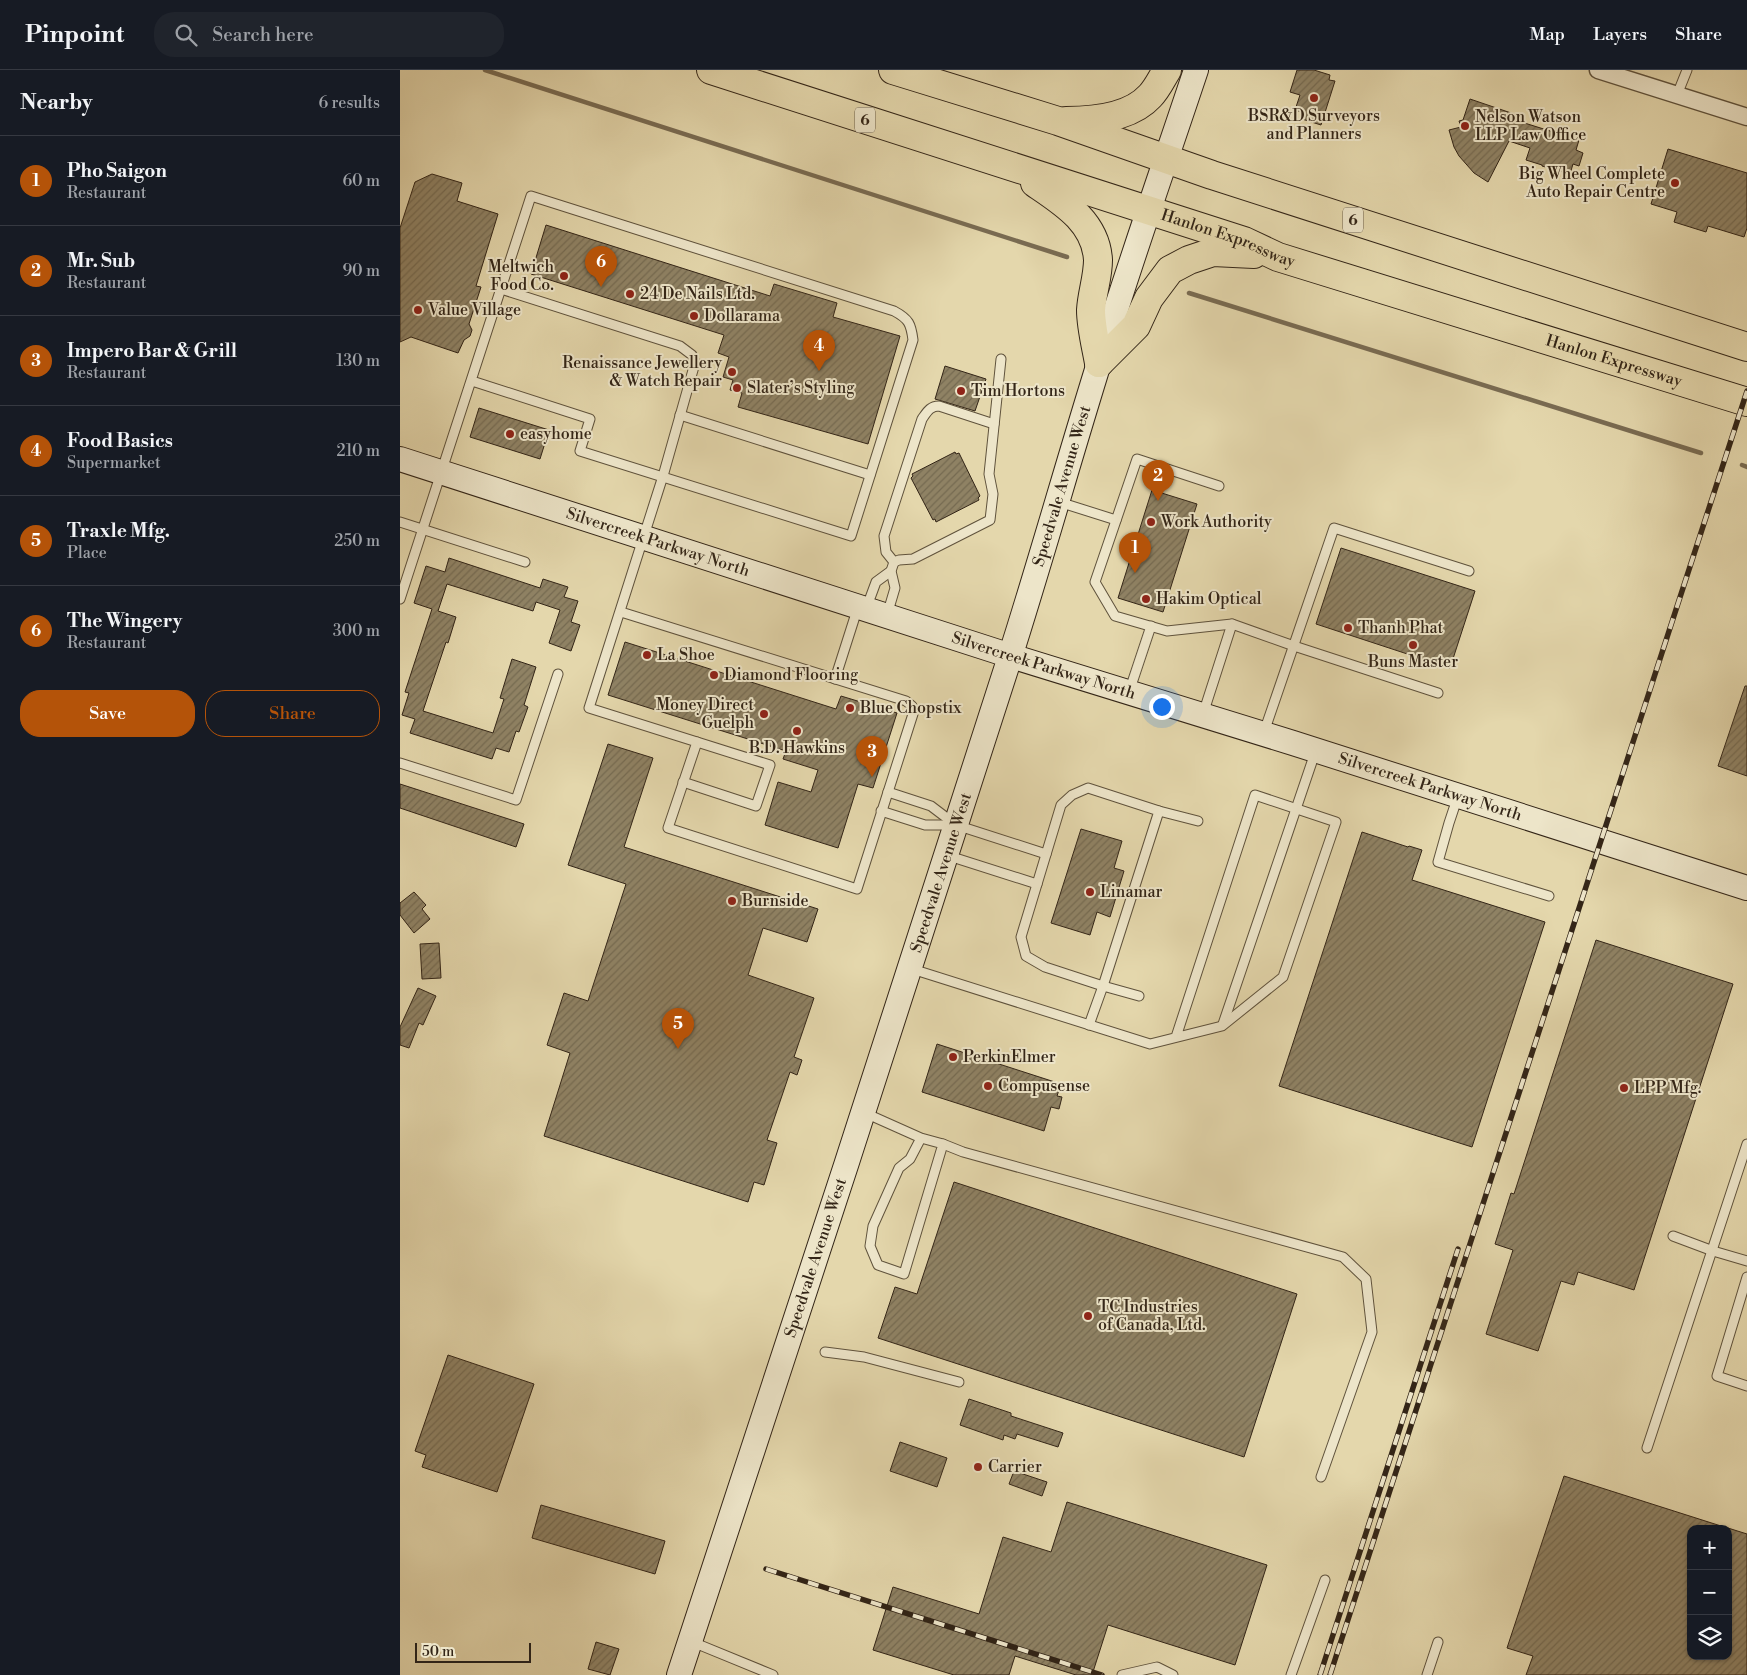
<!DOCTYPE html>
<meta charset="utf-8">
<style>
:root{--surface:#171b24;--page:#20242c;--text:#f1f3f6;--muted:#9ea1a6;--line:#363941;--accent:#b45309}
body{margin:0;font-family:"Libre Bodoni",serif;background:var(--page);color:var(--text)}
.controls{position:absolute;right:15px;bottom:15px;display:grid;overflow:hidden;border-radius:10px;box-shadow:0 1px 4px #0004}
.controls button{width:45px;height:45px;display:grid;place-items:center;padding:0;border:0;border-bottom:1px solid var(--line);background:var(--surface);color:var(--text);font:25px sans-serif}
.scale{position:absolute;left:15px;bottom:12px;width:116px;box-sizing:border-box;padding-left:5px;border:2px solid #332517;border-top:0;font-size:14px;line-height:18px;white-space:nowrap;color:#332517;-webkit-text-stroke:4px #ede5c9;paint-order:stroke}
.you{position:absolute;left:761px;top:636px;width:18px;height:18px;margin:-12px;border:4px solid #fff;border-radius:50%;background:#1a73e8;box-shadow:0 0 0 8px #1a73e833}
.badge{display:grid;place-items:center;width:32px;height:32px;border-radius:50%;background:var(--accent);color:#fff;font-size:16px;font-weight:700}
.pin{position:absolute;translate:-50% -41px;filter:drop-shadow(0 1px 2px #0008)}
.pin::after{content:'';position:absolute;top:26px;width:18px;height:15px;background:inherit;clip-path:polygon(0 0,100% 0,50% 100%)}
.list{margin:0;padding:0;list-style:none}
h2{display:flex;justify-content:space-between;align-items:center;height:65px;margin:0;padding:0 20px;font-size:21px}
h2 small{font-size:16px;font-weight:400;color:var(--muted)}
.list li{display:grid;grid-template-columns:32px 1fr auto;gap:15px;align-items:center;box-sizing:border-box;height:90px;padding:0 20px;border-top:1px solid var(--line)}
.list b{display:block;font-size:19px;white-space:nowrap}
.list p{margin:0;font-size:16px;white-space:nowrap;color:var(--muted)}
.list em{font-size:16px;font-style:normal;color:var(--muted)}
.actions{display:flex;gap:10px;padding:15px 20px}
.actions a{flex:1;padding:11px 0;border:1px solid var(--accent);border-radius:20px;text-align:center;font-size:18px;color:var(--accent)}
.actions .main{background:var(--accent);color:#fff}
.icon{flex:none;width:28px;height:28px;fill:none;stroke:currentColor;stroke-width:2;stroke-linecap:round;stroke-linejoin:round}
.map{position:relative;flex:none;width:1347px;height:1605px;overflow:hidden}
header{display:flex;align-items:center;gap:30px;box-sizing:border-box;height:70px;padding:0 25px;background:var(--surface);border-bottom:1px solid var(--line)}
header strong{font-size:24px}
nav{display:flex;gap:28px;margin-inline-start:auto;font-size:18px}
.search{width:350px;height:45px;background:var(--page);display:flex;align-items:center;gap:12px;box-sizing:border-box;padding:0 18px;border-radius:20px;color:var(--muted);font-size:19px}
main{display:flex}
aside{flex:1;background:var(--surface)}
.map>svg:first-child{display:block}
</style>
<header>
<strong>Pinpoint</strong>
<div class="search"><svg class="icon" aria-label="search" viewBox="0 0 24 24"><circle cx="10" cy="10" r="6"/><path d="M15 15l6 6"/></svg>Search here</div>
<nav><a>Map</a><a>Layers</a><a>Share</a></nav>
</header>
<main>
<aside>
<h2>Nearby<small>6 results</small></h2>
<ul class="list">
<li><span class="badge">1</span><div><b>Pho Saigon</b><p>Restaurant</p></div><em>60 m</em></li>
<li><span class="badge">2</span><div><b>Mr. Sub</b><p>Restaurant</p></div><em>90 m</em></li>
<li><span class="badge">3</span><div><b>Impero Bar &amp; Grill</b><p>Restaurant</p></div><em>130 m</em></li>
<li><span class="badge">4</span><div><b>Food Basics</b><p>Supermarket</p></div><em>210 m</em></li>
<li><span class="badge">5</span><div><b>Traxle Mfg.</b><p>Place</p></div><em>250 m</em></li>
<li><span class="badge">6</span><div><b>The Wingery</b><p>Restaurant</p></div><em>300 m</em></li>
</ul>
<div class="actions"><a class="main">Save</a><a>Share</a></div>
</aside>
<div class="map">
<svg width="1347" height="1605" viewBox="0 0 1347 1605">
<defs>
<pattern id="building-hatch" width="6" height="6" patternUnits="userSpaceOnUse" patternTransform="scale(1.25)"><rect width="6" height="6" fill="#8f8264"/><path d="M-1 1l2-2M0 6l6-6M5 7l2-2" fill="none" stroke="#756a51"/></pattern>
</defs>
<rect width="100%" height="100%" fill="#e4d7ac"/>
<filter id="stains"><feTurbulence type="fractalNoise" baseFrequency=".004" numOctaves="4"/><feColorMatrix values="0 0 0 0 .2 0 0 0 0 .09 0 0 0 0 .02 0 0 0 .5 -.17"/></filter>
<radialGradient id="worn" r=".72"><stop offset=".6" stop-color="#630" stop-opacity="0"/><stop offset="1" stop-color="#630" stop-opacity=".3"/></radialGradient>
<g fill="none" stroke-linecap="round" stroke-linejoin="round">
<g stroke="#796b52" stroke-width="4.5">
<path d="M85 0 667 187"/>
<path d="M789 223 1301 383"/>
<path d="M1342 395 1347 397"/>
</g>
</g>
<g fill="url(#building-hatch)" stroke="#332517">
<path d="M897 0H914L930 5 929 10 935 11 921 55 902 49 904 43 895 40 900 25 890 22Z"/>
<path d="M1070 29 1120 46 1118 51 1179 70 1176 80 1183 83 1179 96 1173 94 1170 104 1142 96V95L1126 90 1130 78 1109 71 1088 112 1074 103 1059 86 1054 77 1049 60 1061 57 1059 51 1063 50Z"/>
<path d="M1268 79 1347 103V158L1344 167 1308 156 1306 162 1274 152 1277 142 1251 134Z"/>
<path d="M32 104 62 113 57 131 98 144 76 216 81 217 69 254 72 260 70 266 64 270 58 283 11 267 0 272V158L15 112Z"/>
<path d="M146 155 370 226 374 214 437 233 433 247 500 266 468 374 338 337 342 323 330 320 333 310 323 307 329 287 318 283 324 265 131 204Z"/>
<path d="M545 296 586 309 575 341 535 329Z"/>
<path d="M79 338 149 360 140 389 70 367Z"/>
<path d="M555 382 556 384 559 383 580 426 578 428 579 430 536 452 535 449 533 450 511 408 513 406 512 404Z"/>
<path d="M752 420 797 434 763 542 718 528Z"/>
<path d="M941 478 1075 521 1050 598 916 554Z"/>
<path d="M49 488 140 518 143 509 168 517 164 527 178 531 171 552 180 555 171 581 149 573 160 540 136 532 133 541 47 514 38 541 56 547 48 573 46 572 23 641 93 663 104 629 100 628 112 589 136 597 124 635 128 637 119 662 116 661 109 682 96 678 92 689 10 663 15 649 2 645 9 623 5 622 32 539 14 533 26 496 45 502Z"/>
<path d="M225 572 436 639 441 626 497 643 473 718 458 714 438 778 365 755 378 712 411 722 418 700 383 689 386 681 208 625Z"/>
<path d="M1345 616H1347V706L1318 696Z"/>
<path d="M208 674 253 688 224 777 418 839 407 872 363 858 348 905 414 928 394 987 402 990 397 1005 390 1002 367 1070 377 1073 364 1115 354 1112 348 1132 144 1066 170 983 147 975 164 923 188 931 226 814 168 795Z"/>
<path d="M0 714 124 754 116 777 0 738Z"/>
<path d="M681 759 722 771 714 798 724 801 710 847 697 842 690 865 651 853Z"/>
<path d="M962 762 1008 777 1009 776 1022 780 1012 810 1145 852 1072 1077 879 1016Z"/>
<path d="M14 822 26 835 22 839 30 849 14 863 0 845V833Z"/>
<path d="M1196 870 1333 914 1234 1220 1178 1202 1174 1215 1161 1211 1138 1281 1086 1264 1113 1180 1095 1174 1111 1123 1114 1124Z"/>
<path d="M39 873 41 908 22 909 20 874Z"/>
<path d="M18 918 36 926 23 955 19 953 9 978 0 975V957Z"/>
<path d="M537 974 661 1014 657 1026 662 1027 659 1039 651 1037 644 1061 522 1022Z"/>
<path d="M554 1112 897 1224 844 1387 478 1268 495 1217 517 1224Z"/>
<path d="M48 1285 134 1314 97 1422 22 1397 26 1385 15 1381Z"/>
<path d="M569 1329 611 1343V1346L663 1363 658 1377 617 1364 615 1369 604 1365 603 1370 560 1355Z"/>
<path d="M500 1372 547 1388 537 1417 490 1401Z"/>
<path d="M614 1401 647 1412 642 1426 609 1414Z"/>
<path d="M1164 1406 1321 1456 1320 1459H1291V1586H1328V1458L1347 1464V1605H1126L1133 1586 1107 1578Z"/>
<path d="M667 1432 867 1495 835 1595 708 1555 692 1605H676L615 1586 609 1605H554L473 1580 493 1517 579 1544 603 1467 651 1482Z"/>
<path d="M141 1435 265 1471 255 1504 132 1468Z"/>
<path d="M196 1572 219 1579 210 1605 188 1599Z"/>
</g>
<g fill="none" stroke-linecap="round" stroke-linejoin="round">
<defs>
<g id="lane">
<path d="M1277 25 1287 0"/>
<path d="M101 219 280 276 292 285 295 293 263 406 189 638 297 672 268 758 457 819 513 644 512 636 506 631 221 542"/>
<path d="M280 345 470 405"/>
<path d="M819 416 737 389 695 512 715 546 767 561 832 554 894 576 1038 623"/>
<path d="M659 432 716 450"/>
<path d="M0 452 125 492"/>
<path d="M494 492 499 490 513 489 590 450 593 424 589 404 601 289"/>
<path d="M494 492 486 482 484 466 522 349C527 342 530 336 539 336L594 354"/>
<path d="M0 529 131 126 494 241C509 249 511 254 513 270L451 466 180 381 190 349 72 311"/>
<path d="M466 539 476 512 491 501"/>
<path d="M487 545 495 518 491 501 494 492"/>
<path d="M435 609 458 537"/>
<path d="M729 622 751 556"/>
<path d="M803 644 832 554"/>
<path d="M864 662 934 458 1069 501"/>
<path d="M0 693 116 730 158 604"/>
<path d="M283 712 356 736 370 695 297 672"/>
<path d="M688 718 759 741 703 916 645 897 626 886 621 867 661 735 672 725Z"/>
<path d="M488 722 531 736 556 755 646 784"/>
<path d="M1058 726 1049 753 1038 792 1149 826"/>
<path d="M481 741 525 755H556"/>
<path d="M759 741 798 751"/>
<path d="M549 786 637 814"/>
<path d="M512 899 750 974 822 956 883 907 936 752 855 725 776 967"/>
<path d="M823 954 916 680"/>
<path d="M689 955 703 916 739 926"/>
<path d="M465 1043 521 1068 543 1074 504 1204 478 1195 470 1176 473 1156 499 1098 510 1089 521 1068"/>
<path d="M543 1074 563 1082 943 1187 966 1209 972 1262 921 1407"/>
<path d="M1273 1166 1313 1181 1347 1191"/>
<path d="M1347 1207 1317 1306 1347 1316"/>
<path d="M425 1282 464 1287 559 1312"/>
<path d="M1247 1378 1347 1074"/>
<path d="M290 1571 373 1605"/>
<path d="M722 1605 757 1597 773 1605"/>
<path d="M891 1605 925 1510"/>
<path d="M1027 1605 1038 1572"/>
</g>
<path id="street" d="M1198 0 1347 47"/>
<g id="secondary">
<path id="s1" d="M0 389 611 586 893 673 1347 818"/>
<path id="s2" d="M279 1605C389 1267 502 929 609 590 641 490 669 389 700 290 730 192 764 96 796 0"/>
</g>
<g id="highway">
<path id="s3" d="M311 0 844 171 878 187 1347 332"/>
<path d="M493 0 658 51 812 105 1347 277"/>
<path d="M666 51C694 51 731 47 750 26 757 19 762 8 767 0"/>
<path d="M635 113C663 132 696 152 698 190 698 207 692 223 691 240 691 257 696 276 699 293"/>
<path d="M699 293 736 256 749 228 770 200 789 190 813 182 854 184"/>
</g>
</defs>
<use href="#lane" stroke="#5f523c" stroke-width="11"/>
<use href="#street" stroke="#5f523c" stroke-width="19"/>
<use href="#secondary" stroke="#332517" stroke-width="26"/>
<use href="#highway" stroke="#332517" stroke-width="30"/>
<use href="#lane" stroke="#ede5c9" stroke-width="9"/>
<use href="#street" stroke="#ede5c9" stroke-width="16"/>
<use href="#secondary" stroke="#ede5c9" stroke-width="24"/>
<use href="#highway" stroke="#e4d7ac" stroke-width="28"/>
<defs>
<g id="rail">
<path d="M366 1499 702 1605"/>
<path d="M920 1605 1058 1179"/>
<path d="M930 1605 1347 321"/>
</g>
</defs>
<use href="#rail" stroke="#332517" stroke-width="5.5"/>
<use href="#rail" stroke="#ede5c9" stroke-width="4" stroke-dasharray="11" stroke-linecap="butt"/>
</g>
<g fill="#8f2418" stroke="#ede5c9" stroke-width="2">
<circle cx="914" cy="28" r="5"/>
<circle cx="1065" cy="56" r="5"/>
<circle cx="1275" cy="113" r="5"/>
<circle cx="164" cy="206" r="5"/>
<circle cx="230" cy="224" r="5"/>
<circle cx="18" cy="240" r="5"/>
<circle cx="294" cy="246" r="5"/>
<circle cx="332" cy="302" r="5"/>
<circle cx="337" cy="318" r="5"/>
<circle cx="561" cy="321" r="5"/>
<circle cx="110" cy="364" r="5"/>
<circle cx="751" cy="452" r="5"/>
<circle cx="746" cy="529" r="5"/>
<circle cx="948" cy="558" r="5"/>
<circle cx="1013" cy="575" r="5"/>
<circle cx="247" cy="585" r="5"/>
<circle cx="314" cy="605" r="5"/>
<circle cx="450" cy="638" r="5"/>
<circle cx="364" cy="644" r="5"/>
<circle cx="397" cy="661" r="5"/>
<circle cx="690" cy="822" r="5"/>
<circle cx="332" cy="831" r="5"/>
<circle cx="553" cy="987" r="5"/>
<circle cx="588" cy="1016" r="5"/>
<circle cx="1224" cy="1018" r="5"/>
<circle cx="688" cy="1246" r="5"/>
<circle cx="578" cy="1397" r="5"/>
</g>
<g text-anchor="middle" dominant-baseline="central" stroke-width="4" stroke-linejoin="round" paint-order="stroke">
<g fill="#ede5c9" stroke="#6b5f4c" stroke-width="1">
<rect x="455" y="37.5" width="20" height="25" rx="4"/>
<rect x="943" y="137.5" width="20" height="25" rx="4"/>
</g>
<g font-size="15" font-weight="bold" fill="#332517">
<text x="465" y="50">6</text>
<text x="953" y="150">6</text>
</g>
<g font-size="16" fill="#332517" stroke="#ede5c9" text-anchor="start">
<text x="914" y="46" text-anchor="middle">BSR&amp;D Surveyors<tspan x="914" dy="18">and Planners</tspan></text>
<text x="1075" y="47">Nelson Watson<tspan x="1075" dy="18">LLP Law Office</tspan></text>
<text x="1265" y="104" text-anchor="end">Big Wheel Complete<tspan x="1265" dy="18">Auto Repair Centre</tspan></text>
<text x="154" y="197" text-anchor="end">Meltwich<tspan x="154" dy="18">Food Co.</tspan></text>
<text x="240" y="224">24 De Nails Ltd.</text>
<text x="28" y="240">Value Village</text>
<text x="304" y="246">Dollarama</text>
<text x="322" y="293" text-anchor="end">Renaissance Jewellery<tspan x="322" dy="18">&amp; Watch Repair</tspan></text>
<text x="347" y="318">Slater’s Styling</text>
<text x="571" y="321">Tim Hortons</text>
<text x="120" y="364">easyhome</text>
<text x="761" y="452">Work Authority</text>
<text x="756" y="529">Hakim Optical</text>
<text x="958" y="558">Thanh Phat</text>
<text x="257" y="585">La Shoe</text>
<text x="1013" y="592" text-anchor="middle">Buns Master</text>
<text x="324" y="605">Diamond Flooring</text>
<text x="354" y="635" text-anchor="end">Money Direct<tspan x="354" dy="18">Guelph</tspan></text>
<text x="460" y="638">Blue Chopstix</text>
<text x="397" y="678" text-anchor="middle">B.D. Hawkins</text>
<text x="700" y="822">Linamar</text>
<text x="342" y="831">Burnside</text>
<text x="563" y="987">PerkinElmer</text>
<text x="598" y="1016">Compusense</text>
<text x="1234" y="1018">LPP Mfg.</text>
<text x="698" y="1237">TC Industries<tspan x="698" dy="18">of Canada, Ltd.</tspan></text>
<text x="588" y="1397">Carrier</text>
</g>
<g font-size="16" fill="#332517" stroke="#ede5c9">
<text stroke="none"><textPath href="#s3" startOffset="544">Hanlon Expressway</textPath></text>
<text stroke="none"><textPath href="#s3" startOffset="949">Hanlon Expressway</textPath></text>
<text stroke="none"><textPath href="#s2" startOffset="1249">Speedvale Avenue West</textPath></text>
<text stroke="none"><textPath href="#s1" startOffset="271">Silvercreek Parkway North</textPath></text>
<text stroke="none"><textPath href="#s1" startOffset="676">Silvercreek Parkway North</textPath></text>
<text stroke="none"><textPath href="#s1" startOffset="1081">Silvercreek Parkway North</textPath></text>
<text stroke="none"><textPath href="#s2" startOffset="844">Speedvale Avenue West</textPath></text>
<text stroke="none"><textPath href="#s2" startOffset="439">Speedvale Avenue West</textPath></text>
</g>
</g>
<rect width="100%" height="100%" filter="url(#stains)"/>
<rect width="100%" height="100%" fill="url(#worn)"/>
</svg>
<div class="controls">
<button>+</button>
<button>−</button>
<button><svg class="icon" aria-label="layers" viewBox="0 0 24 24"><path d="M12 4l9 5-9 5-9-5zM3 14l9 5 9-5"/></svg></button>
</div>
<div class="scale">50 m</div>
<div class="you"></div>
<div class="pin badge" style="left:735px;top:503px">1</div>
<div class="pin badge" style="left:758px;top:431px">2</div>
<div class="pin badge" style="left:472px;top:707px">3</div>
<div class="pin badge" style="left:419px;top:301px">4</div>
<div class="pin badge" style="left:278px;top:979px">5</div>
<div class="pin badge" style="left:201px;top:217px">6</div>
</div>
</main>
